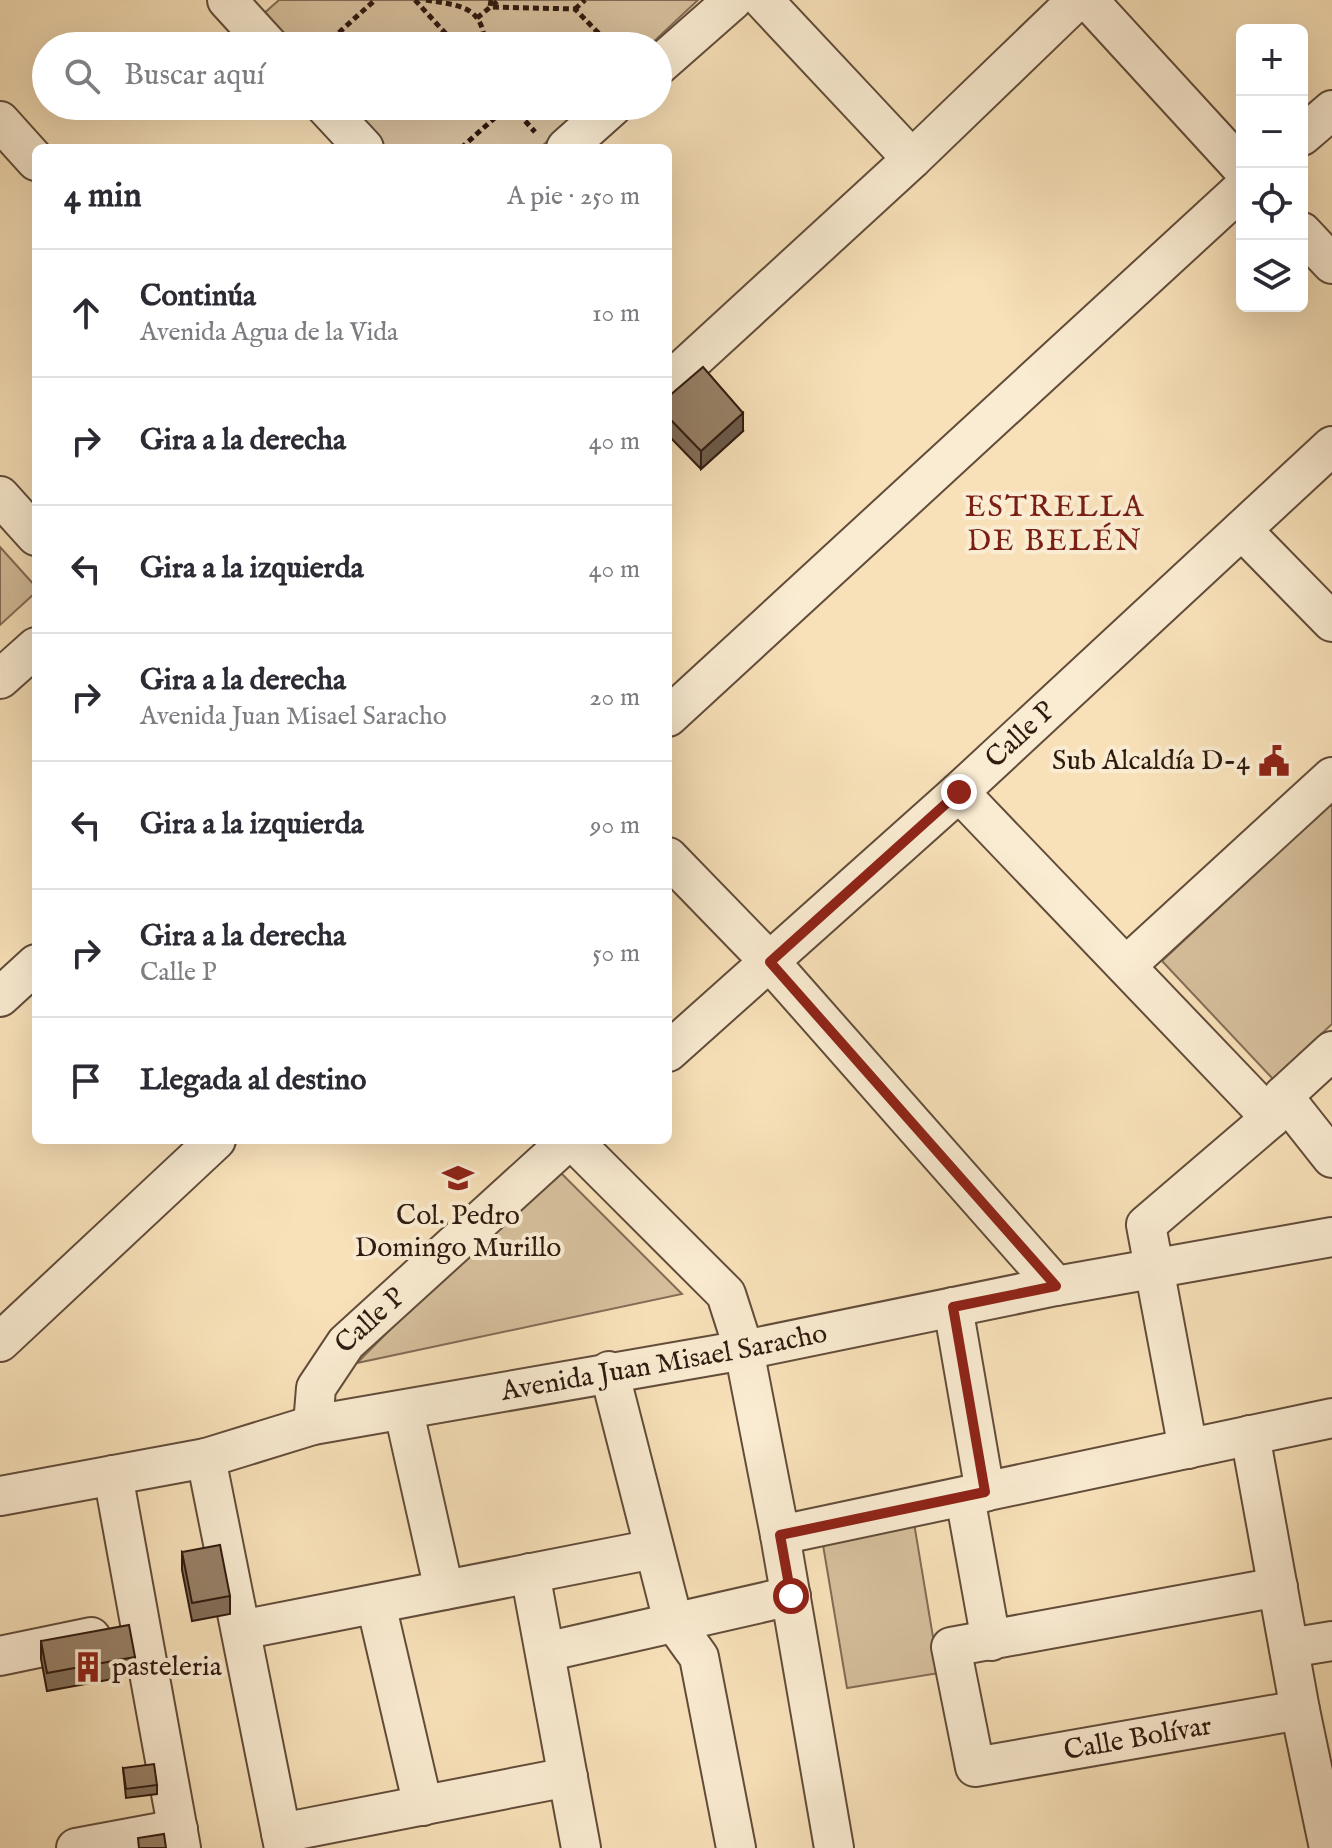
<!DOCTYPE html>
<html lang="es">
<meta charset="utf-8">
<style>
:root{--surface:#fff;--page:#f2f2f3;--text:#2b2b33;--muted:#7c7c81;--line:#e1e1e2}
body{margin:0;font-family:"IM FELL English",serif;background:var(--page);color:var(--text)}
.controls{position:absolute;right:24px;top:24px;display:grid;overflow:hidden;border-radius:12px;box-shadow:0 8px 32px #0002}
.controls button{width:72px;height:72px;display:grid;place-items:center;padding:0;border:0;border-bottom:2px solid var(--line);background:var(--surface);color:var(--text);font:40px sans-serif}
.stop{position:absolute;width:24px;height:24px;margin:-18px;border:6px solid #8f2418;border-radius:50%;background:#fff}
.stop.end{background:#8f2418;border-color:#fff;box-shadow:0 2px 8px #0008}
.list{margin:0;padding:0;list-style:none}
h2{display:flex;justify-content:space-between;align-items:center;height:104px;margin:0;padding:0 32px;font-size:34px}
h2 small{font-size:26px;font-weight:400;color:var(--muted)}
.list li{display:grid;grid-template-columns:52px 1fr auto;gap:24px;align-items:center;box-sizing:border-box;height:128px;padding:0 32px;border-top:2px solid var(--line)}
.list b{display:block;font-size:30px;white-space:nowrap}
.list p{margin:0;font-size:26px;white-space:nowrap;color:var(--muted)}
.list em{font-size:26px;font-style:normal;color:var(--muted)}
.icon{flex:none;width:44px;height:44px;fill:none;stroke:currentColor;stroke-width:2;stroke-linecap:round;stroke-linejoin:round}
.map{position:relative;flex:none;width:1332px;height:1848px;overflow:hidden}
.search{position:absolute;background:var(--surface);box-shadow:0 8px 32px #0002;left:32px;top:32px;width:640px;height:88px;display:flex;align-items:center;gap:20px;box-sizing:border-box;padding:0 28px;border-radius:44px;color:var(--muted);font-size:30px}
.panel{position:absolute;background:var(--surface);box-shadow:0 8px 32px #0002;left:32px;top:144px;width:640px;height:1000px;border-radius:12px}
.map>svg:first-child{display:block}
</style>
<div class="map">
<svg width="1332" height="1848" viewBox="0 0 1332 1848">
<rect width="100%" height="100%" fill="#f8e1b9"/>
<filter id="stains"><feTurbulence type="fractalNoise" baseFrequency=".0025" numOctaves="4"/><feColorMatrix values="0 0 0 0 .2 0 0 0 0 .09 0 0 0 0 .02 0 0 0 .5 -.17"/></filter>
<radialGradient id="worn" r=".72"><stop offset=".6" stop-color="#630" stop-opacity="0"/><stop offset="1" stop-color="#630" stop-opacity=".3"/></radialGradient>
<g fill="#d6bf9c" stroke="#836c56" stroke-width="2">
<path d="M279 0H698L649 46H275L253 23Z"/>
<path d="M332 106H585L540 148H372Z"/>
<path d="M0 547 36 587V592L0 625Z"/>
<path d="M1332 802V1024L1273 1079 1162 961Z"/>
<path d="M553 1165 682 1294 357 1363Z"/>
<path d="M914 1523 939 1673 847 1688 822 1539Z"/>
</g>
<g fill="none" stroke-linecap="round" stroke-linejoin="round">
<defs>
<g id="minor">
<path d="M227 0 269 46"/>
<path d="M763 0 912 159"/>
<path d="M1088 0 1242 168"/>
<path d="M658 66 733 0"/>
<path d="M325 106 364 148"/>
<path d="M0 121 36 161"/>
<path d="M1302 136 1332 110"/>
<path d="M566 148 613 106"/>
<path d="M1302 232 1332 264"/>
<path d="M668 383 912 159 1077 0"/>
<path d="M0 496 36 536"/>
<path d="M1242 530 1332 622"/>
<path d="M0 679 36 647"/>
<path d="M668 717 1242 189"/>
<path d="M959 792 1271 1118"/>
<path d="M668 857 770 962 1056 1286"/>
<path d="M1127 965 1332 777"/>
<path d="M0 997 36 964"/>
<path id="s1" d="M668 1052 959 792 1332 446"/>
<path d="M1283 1096 1332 1158"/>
<path d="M572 1140 726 1294 744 1350 780 1535 834 1848"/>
<path d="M953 1307 985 1492"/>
<path d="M0 1342 216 1140"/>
<path d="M609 1371 673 1621 699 1657 736 1848"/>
<path d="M404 1412 444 1590"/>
<path id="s2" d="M313 1425 316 1388 346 1343 569 1140"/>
<path d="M1250 1435 1300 1710 1329 1848"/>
<path d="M1188 1449 1146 1225 1271 1118 1283 1096 1332 1051"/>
<path d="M206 1458 284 1848"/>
<path d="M113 1475 181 1848"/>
<path id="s3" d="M0 1496 206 1458 313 1425 744 1350 1056 1286 1332 1237"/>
<path d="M965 1497 991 1641"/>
<path d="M780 1535 1332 1418"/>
<path d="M530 1573 581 1848"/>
<path id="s4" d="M1278 1587 951 1647 975 1767 1300 1710"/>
<path d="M376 1604 423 1806"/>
<path d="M241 1630 654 1549"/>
<path d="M1289 1648 1332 1641"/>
<path d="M545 1652 791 1596"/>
<path d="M0 1656 91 1637"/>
<path d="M281 1833 568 1777"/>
<path d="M76 1848 178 1829"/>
</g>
</defs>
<use href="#minor" stroke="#624c3a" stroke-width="42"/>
<g stroke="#301a10" stroke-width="5" stroke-dasharray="6 4" stroke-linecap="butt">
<path d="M415 0 457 46"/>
<path d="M426 0C460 6 483 5 485 46"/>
<path d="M491 0 490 7 575 9 611 46"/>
<path d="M575 9 585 0"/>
<path d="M477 18 499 0"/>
<path d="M324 46 375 0"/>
<path d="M512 106 535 132"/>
<path d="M461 148 508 106"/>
</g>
<use href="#minor" stroke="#faecd2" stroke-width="38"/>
</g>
<g fill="#836f59" stroke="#301a10" stroke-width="2">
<path d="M668 397 743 431 701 469 668 435Z"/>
<path d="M182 1552 230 1596V1614L192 1621 182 1570Z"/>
<path d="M41 1641 135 1657V1675L47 1691 41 1659Z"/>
<path d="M123 1768 157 1785V1794L126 1798Z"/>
</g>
<path fill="#6a5a49" stroke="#301a10" stroke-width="2" d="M743 413V431L701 469V451Z"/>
<g fill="#988168" stroke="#301a10" stroke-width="2">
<path d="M703 367 743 413 701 451 668 417V397Z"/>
<path d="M220 1545 230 1596 192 1603 182 1552Z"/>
<path d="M129 1625 135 1657 47 1673 41 1641Z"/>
<path d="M154 1764 157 1785 126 1789 123 1768Z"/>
<path d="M164 1834 166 1848H139L138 1838Z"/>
</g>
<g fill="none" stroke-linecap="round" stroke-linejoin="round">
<path stroke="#8f2418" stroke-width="10" d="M791 1596 780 1535 985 1492 953 1307 1056 1286 770 962 959 792"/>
</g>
<defs>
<symbol id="civic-bare" viewBox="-9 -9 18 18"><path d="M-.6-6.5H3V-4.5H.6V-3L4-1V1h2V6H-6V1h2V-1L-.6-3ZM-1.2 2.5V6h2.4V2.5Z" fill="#8f2418" stroke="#faecd2" stroke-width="2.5" paint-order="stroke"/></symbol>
<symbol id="school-bare" viewBox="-9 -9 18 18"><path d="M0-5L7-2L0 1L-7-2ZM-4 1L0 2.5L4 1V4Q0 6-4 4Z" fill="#8f2418" stroke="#faecd2" stroke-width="2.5" paint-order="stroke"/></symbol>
<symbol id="building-bare" viewBox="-9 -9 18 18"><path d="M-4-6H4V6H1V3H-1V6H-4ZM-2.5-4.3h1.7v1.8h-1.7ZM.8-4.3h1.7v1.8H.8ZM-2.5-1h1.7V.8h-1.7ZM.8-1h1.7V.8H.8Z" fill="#8f2418" stroke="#faecd2" stroke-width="2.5" paint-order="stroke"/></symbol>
</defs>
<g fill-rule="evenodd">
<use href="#civic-bare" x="1252" y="739" width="44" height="44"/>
<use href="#school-bare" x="436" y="1156" width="44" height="44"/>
<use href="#building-bare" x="66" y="1645" width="44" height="44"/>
</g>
<g text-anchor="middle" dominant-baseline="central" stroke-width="8" stroke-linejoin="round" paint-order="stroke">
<g font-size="28" fill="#301a10" stroke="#faecd2">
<text stroke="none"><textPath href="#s1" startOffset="474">Calle P</textPath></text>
<text stroke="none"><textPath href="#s2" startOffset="124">Calle P</textPath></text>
<text stroke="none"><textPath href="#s3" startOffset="678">Avenida Juan Misael Saracho</textPath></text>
<text stroke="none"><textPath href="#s4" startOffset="620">Calle Bolívar</textPath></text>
</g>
<g font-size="28" fill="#301a10" stroke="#faecd2" text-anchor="end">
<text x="1250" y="761">Sub Alcaldía D-4</text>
<text x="458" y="1216" text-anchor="middle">Col. Pedro<tspan x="458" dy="32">Domingo Murillo</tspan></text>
<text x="112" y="1667" text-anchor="start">pasteleria</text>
</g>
<g font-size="30" letter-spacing="2" fill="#7a1f14" stroke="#faecd2">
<text x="1055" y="508">ESTRELLA<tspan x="1055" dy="34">DE BELÉN</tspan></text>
</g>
</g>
<rect width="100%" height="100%" filter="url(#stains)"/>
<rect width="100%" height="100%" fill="url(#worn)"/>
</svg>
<div class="controls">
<button>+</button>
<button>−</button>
<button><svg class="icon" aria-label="locate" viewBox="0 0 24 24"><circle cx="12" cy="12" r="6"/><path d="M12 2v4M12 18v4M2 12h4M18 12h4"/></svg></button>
<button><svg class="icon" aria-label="layers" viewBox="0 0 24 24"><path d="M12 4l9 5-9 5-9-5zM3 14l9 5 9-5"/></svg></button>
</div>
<div class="stop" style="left:791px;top:1596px"></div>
<div class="stop end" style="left:959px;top:792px"></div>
<div class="search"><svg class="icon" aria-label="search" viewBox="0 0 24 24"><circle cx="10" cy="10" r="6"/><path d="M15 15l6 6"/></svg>Buscar aquí</div>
<section class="panel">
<h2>4 min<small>A pie · 250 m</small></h2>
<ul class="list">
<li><svg class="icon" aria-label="ahead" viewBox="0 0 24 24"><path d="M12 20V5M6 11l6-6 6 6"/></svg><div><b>Continúa</b><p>Avenida Agua de la Vida</p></div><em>10 m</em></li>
<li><svg class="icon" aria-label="right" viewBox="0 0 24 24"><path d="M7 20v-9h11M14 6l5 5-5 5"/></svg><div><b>Gira a la derecha</b></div><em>40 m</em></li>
<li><svg class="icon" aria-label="left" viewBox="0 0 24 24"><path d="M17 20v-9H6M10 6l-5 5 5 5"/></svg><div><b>Gira a la izquierda</b></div><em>40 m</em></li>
<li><svg class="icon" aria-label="right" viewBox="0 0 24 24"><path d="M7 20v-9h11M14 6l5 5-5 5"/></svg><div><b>Gira a la derecha</b><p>Avenida Juan Misael Saracho</p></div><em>20 m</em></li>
<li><svg class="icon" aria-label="left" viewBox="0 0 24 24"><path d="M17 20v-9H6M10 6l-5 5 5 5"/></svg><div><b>Gira a la izquierda</b></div><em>90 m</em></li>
<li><svg class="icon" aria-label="right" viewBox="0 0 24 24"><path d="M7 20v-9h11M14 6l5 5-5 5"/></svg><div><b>Gira a la derecha</b><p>Calle P</p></div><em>50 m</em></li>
<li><svg class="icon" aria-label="arrive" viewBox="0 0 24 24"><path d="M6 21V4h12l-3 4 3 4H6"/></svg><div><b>Llegada al destino</b></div></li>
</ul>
</section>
</div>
